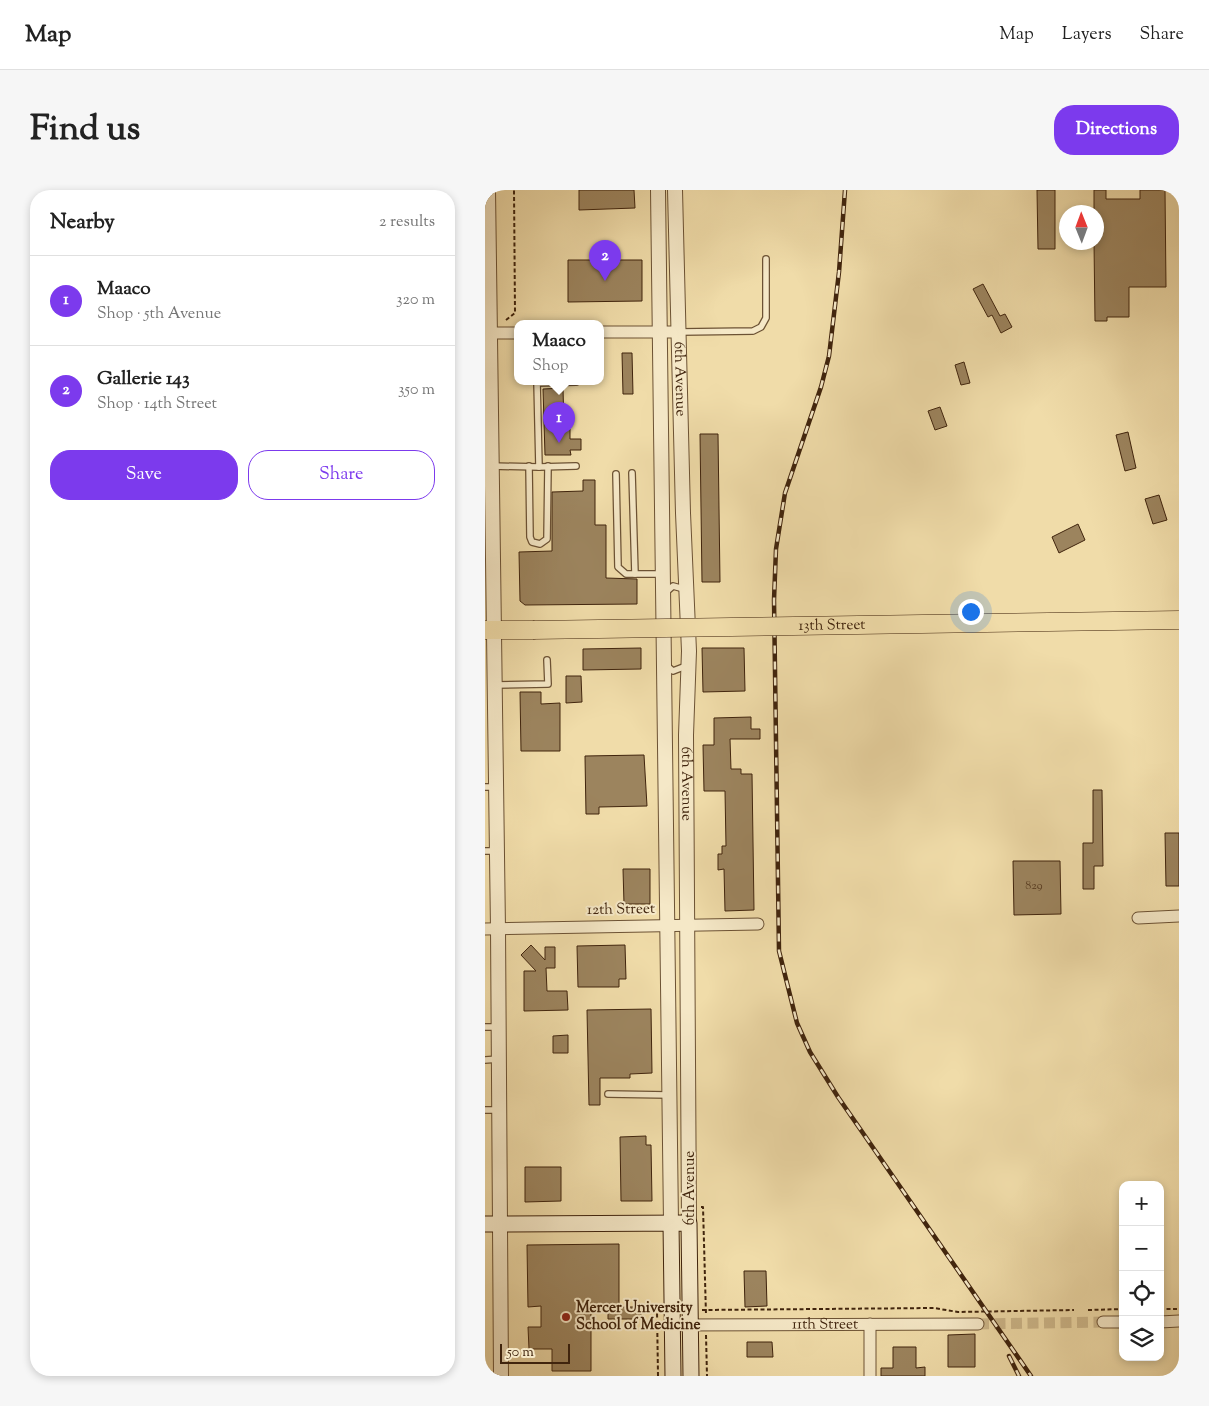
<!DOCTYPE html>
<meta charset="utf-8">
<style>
:root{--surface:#fff;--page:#f6f6f6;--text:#222;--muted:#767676;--line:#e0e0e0;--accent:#7c3aed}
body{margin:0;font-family:"Sorts Mill Goudy",serif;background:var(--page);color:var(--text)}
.controls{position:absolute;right:15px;bottom:15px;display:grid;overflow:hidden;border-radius:10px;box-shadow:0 2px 8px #0003}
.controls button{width:45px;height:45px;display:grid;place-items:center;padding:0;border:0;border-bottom:1px solid var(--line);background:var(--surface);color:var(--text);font:25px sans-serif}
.compass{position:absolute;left:574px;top:15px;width:45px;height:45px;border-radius:50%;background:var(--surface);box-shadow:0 2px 8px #0003;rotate:359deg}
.scale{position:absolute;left:15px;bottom:12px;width:70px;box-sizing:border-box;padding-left:5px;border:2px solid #40240d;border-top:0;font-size:14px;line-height:18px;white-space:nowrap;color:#40240d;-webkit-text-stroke:4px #f5e8c7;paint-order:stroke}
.you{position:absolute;left:485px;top:421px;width:18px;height:18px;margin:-12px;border:4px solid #fff;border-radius:50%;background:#1a73e8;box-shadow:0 0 0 8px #1a73e833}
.badge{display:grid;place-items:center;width:32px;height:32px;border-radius:50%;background:var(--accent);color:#fff;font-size:16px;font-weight:700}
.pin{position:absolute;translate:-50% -41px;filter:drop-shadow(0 1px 2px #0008)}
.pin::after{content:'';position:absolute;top:26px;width:18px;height:15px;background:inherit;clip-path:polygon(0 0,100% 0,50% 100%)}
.popup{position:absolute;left:29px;top:130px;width:90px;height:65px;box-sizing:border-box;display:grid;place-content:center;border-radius:10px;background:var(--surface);filter:drop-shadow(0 1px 4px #0005);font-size:16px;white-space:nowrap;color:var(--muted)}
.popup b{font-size:19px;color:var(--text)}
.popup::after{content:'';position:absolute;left:50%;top:100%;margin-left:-10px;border:10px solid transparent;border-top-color:var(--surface)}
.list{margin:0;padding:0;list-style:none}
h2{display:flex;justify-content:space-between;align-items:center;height:65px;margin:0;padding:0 20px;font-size:21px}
h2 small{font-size:16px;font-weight:400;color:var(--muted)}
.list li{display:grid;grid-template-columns:32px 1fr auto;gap:15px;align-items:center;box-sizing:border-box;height:90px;padding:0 20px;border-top:1px solid var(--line)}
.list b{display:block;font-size:19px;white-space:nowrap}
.list p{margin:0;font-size:16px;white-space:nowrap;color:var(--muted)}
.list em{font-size:16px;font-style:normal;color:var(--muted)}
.actions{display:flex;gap:10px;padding:15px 20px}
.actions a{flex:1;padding:11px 0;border:1px solid var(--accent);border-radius:20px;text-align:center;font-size:18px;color:var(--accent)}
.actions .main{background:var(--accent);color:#fff}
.icon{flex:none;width:28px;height:28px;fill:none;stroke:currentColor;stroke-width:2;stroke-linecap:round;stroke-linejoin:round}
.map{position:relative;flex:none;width:694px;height:1186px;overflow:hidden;border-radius:20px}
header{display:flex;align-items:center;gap:30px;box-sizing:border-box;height:70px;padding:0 25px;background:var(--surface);border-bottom:1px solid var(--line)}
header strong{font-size:24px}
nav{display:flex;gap:28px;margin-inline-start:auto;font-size:18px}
.intro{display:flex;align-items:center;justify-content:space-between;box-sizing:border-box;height:120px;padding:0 30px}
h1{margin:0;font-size:35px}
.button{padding:12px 22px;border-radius:20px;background:var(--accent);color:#fff;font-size:18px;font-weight:700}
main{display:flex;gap:30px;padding:0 30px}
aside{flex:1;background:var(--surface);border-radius:20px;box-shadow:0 2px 8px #0003}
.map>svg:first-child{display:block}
</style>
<header>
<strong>Map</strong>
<nav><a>Map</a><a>Layers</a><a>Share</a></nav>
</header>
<div class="intro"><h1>Find us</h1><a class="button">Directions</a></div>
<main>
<aside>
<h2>Nearby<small>2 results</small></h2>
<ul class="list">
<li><span class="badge">1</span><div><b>Maaco</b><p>Shop · 5th Avenue</p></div><em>320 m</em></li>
<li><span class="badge">2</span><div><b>Gallerie 143</b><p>Shop · 14th Street</p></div><em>350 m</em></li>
</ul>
<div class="actions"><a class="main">Save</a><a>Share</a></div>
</aside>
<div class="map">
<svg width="694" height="1186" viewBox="0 0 694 1186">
<rect width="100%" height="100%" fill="#f0dca9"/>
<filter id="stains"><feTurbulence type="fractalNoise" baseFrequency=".004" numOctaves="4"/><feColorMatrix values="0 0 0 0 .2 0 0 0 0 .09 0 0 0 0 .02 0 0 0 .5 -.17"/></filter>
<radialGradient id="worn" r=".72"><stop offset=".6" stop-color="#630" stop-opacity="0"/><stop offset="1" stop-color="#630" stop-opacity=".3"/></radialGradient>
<g fill="#9c845e" stroke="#40240d">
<path d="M94 0H149L150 18 94 20Z"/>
<path d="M552 0H570V59H553Z"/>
<path d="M609 0H621V9H655V0H680L681 97H644V127H622V131H610L609 52H612V22H609Z"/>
<path d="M83 70H157V111L83 112Z"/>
<path d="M498 94 515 126 520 124 527 137 516 143 507 125 503 127 488 99Z"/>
<path d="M137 163H147L148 204H138Z"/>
<path d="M479 172 485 193 476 195 470 175Z"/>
<path d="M78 198 79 239H85V249H96V260H85L86 265H60L58 199Z"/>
<path d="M455 217 462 236 450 240 443 221Z"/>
<path d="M643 242 651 278 640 281 631 245Z"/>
<path d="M215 244H233L235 392H217Z"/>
<path d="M98 290H110V335H121V388L152 389V414L40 415 35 411 34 362 67 361V302L98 301Z"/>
<path d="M674 305 682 330 668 334 660 309Z"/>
<path d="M593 334 600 350 574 363 567 347Z"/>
<path d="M156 458V479L98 480V459Z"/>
<path d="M217 458H259L260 501 218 502Z"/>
<path d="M81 486H96L97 512 81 513Z"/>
<path d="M35 502H56V514L75 513V561H36Z"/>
<path d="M266 527V539H275V549H245L246 579H256V584H267L269 720 240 721 239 679 233 680V664H237V656H241L240 601H219L218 555H229V528Z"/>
<path d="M159 565 162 616 114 617V624H101L100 566Z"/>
<path d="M608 600H617L618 676H609V699H598V653H608Z"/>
<path d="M680 643H694V696H681Z"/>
<path d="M528 671H575L576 724 529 725Z"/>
<path d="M138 679H165V714H139Z"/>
<path d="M46 755 60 770V757H70V778H61L62 801H82L83 820 39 821V781H51L36 765Z"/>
<path d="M140 755 141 789H134V797H93L92 756Z"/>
<path d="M166 819 167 883 145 884V888H115V915H104L102 820Z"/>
<path d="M83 845V863H68V846Z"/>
<path d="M161 946V955H166L167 1011H136L135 947Z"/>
<path d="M40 977H76V1011L40 1012Z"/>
<path d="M134 1054V1117H156V1129H123V1116H106V1181H67V1159H44L43 1137H56V1116L43 1117 42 1055Z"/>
<path d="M259 1081H281L282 1116 260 1117Z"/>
<path d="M490 1144V1177H463V1145Z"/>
<path d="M262 1152H287L288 1167H262Z"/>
<path d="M408 1157H431V1178L440 1177V1186H396V1178H408Z"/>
</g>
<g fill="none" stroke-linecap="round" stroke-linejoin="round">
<path stroke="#cdb78a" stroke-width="11" stroke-dasharray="11 5.5" stroke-linecap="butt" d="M493 1134 618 1132"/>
<defs>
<g id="service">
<path d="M195 142 268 141 276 137 281 128V69"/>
<path d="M52 193 91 192"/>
<path d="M6 276 54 277 52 192"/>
<path d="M44 276 45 347 47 352 55 354 62 349 63 276"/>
<path d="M54 277 91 276"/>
<path d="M147 283 150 384"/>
<path d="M131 284 133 377 141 384H177"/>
<path d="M180 403 188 396 199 399"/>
<path d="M181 475 188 481 201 476"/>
<path d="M10 495 63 494 62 470"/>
<path d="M0 597H11"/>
<path d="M0 661H12"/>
<path d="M0 837H13"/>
<path d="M0 870 14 869"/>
<path d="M123 904 184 905"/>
<path d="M0 920H13"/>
</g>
<g id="minor">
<path d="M115 142H193"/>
<path d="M0 143H33"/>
<path d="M653 728 694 726"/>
<path d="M0 739 273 734"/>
<path d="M618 1132H638"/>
<path d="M675 1132 694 1131"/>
<path id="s1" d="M188 1135 493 1134"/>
<path d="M385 1186V1134"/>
</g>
<g id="tertiary">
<path d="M3 0 13 739 16 1186"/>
<path d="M173 0 186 1033"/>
<path id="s2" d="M190 0 198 323 204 461 201 545 204 1033"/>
</g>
<g id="secondary">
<path d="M186 1033 188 1186"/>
<path d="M0 1034 204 1033 206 1186"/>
</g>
<path id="primary" d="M0 440H48"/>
</defs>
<use href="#service" stroke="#6c5234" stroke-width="8"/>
<use href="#minor" stroke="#6c5234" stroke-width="13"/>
<use href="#tertiary" stroke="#6c5234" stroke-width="16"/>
<use href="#secondary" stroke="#40240d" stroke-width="17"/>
<use href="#primary" stroke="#40240d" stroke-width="19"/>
<g stroke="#40240d" stroke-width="2" stroke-dasharray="4 2.5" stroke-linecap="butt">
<path d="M21 130 30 123 29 0"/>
<path d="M216 1017H218L221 1125"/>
<path d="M675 1119H694"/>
<path d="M217 1120 449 1118 473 1122 589 1120"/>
<path d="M603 1120 638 1119"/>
<path d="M221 1145 222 1186"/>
<path d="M173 1186 172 1121H174"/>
</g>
<use href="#service" stroke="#f5e8c7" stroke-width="5.5"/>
<use href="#minor" stroke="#f5e8c7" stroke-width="11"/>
<use href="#tertiary" stroke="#f5e8c7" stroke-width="14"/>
<use href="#secondary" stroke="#f5e8c7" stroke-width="15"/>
<use href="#primary" stroke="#f0dca9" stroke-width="18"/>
<defs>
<g id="rail">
<path d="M360 0 354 82 344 166 336 197 300 303 291 359 289 410 294 761 312 833 325 862 353 907 546 1186"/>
<path d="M524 1166 534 1186"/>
</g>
</defs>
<use href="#rail" stroke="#40240d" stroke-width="4.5"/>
<use href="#rail" stroke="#f5e8c7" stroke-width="2.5" stroke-dasharray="8" stroke-linecap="butt"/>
<defs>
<g id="primary-bridge">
<path id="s3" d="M48 440 694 430"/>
</g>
</defs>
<use href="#primary-bridge" stroke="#40240d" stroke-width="19" stroke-linecap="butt"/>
<use href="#primary-bridge" stroke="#f0dca9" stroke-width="18"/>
</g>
<circle fill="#8f2418" stroke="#f5e8c7" stroke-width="2" cx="81" cy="1127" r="5"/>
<g text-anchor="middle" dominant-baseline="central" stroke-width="4" stroke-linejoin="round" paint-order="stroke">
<g font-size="12" fill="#573c21">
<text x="549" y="696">829</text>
</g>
<g font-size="15" fill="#40240d" stroke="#f5e8c7">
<text stroke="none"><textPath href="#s2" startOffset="189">6th Avenue</textPath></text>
<text stroke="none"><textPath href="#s3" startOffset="299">13th Street</textPath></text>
<text stroke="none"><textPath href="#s2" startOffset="594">6th Avenue</textPath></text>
<text transform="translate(136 720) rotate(-1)">12th Street</text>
<text transform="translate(205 998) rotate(-90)">6th Avenue</text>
<text stroke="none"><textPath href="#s1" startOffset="152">11th Street</textPath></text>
</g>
<g font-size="15" font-weight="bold" fill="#40240d" stroke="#f5e8c7" text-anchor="start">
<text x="91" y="1118">Mercer University<tspan x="91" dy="17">School of Medicine</tspan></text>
</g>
</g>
<rect width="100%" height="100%" filter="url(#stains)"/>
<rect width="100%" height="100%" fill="url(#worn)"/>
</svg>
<div class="controls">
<button>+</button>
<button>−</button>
<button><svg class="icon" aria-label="locate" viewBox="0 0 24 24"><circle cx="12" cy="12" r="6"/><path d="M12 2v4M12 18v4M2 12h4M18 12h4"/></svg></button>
<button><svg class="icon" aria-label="layers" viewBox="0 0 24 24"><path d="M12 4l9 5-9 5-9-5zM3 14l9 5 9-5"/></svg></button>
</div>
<svg class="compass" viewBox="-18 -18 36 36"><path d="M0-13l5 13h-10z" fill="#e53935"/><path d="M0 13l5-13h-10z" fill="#767676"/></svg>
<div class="scale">50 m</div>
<div class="you"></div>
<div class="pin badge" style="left:74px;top:253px">1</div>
<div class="popup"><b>Maaco</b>Shop</div>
<div class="pin badge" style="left:120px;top:91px">2</div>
</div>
</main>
